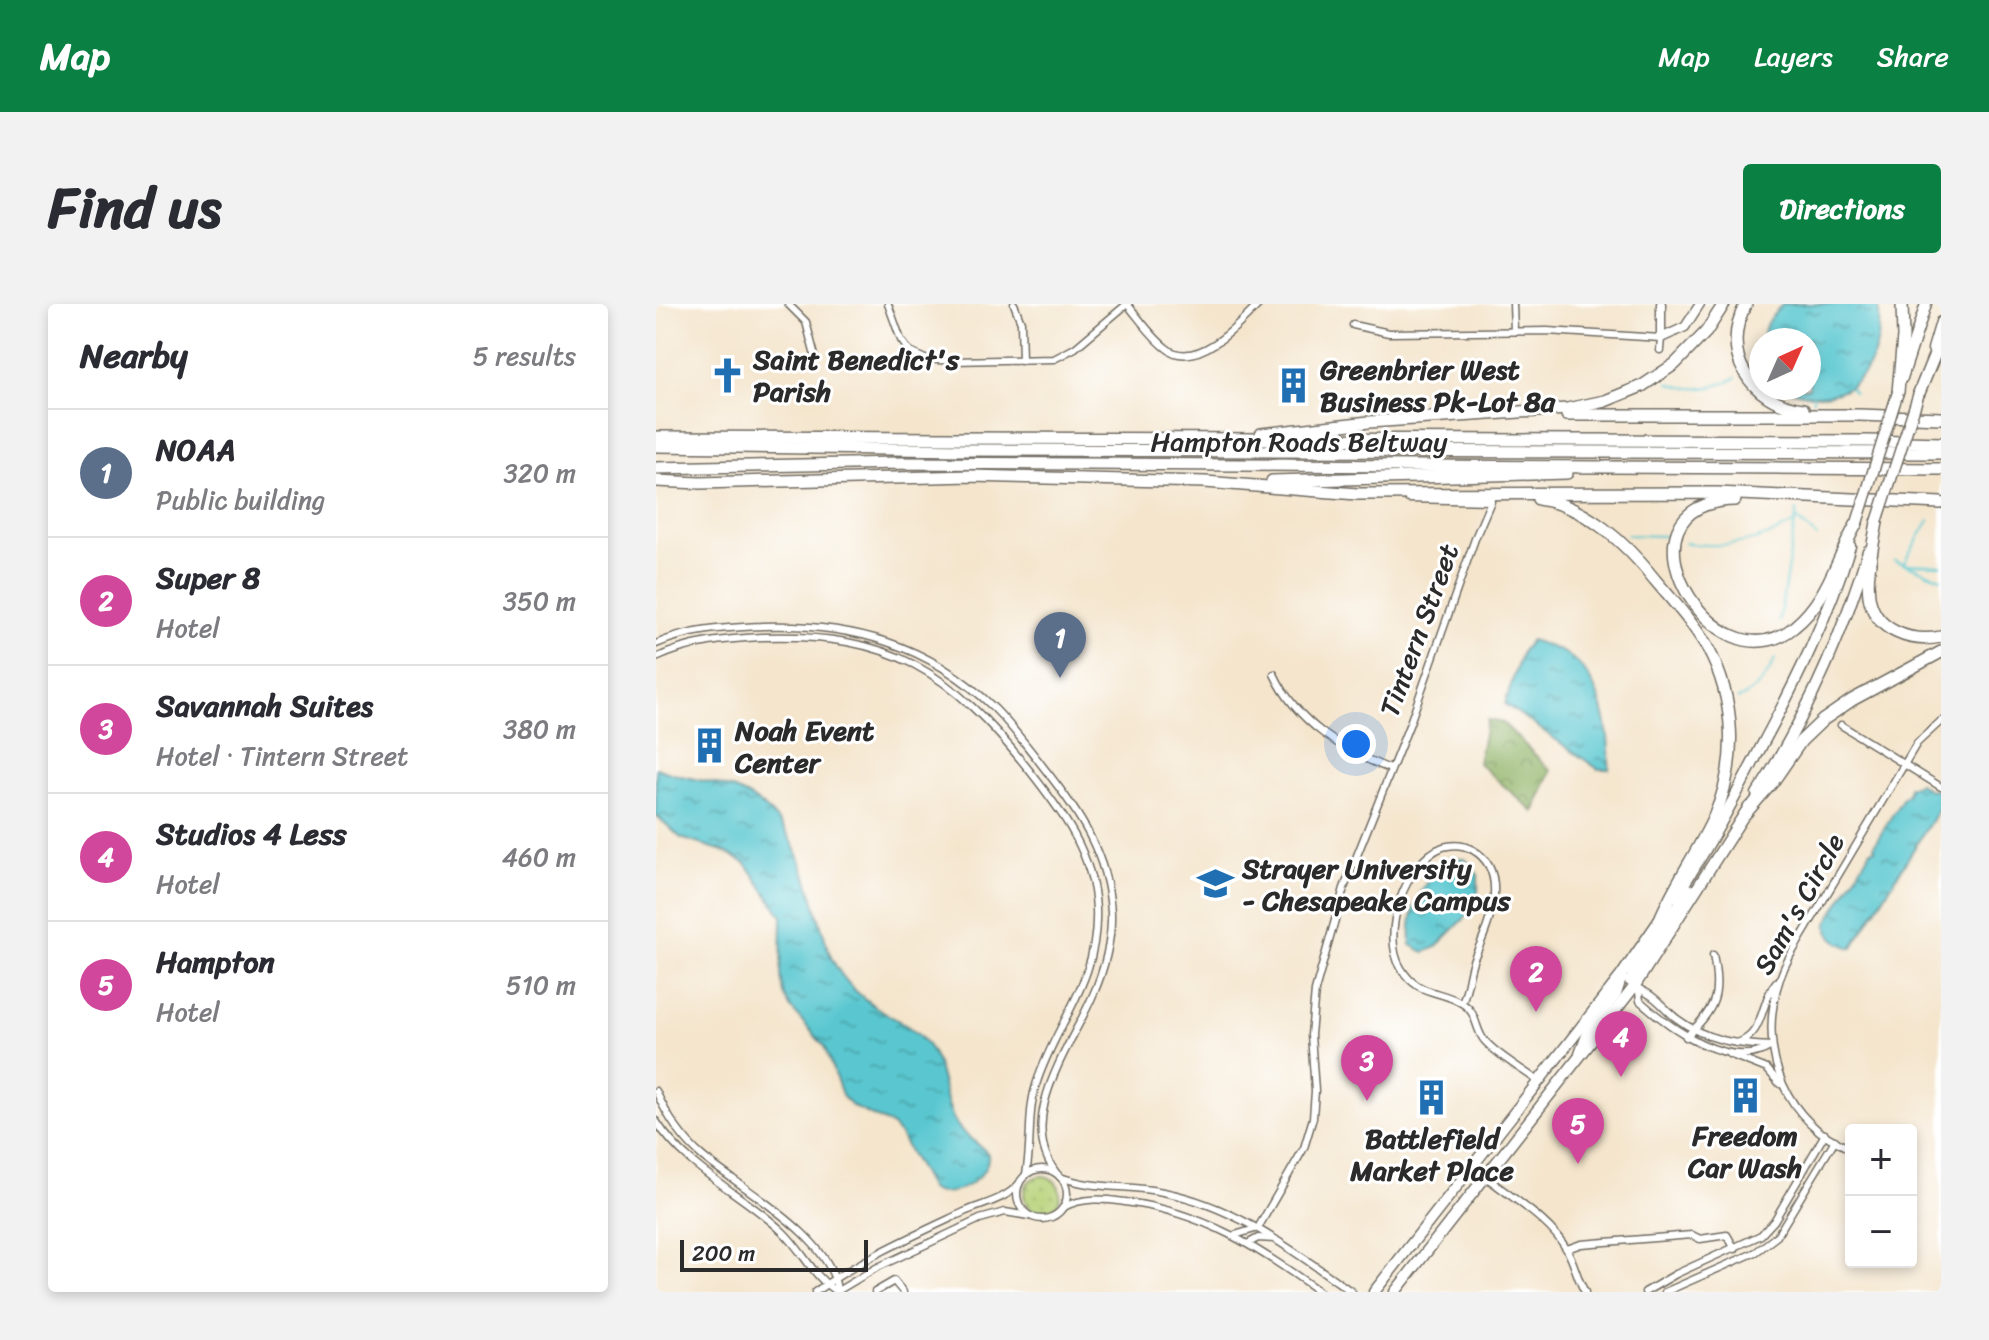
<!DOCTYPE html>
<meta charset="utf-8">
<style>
:root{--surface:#fff;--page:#f2f2f3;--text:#2b2b33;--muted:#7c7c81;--line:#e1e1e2;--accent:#0b8043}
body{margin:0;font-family:Sriracha,sans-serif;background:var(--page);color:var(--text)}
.controls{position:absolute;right:24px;bottom:24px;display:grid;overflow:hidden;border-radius:8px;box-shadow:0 4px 12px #0003}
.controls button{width:72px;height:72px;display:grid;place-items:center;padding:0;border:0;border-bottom:2px solid var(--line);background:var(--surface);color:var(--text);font:40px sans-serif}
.compass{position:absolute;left:1093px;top:24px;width:72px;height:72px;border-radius:50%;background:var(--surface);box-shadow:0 4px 12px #0003;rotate:45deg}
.scale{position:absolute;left:24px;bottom:20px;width:188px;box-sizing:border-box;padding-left:8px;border:4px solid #2b2b2b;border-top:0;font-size:22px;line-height:28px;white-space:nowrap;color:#2b2b2b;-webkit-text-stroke:6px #fff;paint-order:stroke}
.you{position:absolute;left:700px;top:440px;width:28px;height:28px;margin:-20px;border:6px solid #fff;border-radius:50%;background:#1a73e8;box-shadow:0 0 0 12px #1a73e833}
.badge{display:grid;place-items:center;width:52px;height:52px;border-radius:50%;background:var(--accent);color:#fff;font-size:26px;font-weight:700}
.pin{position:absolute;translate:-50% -66px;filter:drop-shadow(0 2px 4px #0008)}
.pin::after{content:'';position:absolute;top:42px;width:28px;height:24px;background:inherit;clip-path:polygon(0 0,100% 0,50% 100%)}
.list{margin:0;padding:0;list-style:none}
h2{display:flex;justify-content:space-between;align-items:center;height:104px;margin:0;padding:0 32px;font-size:34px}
h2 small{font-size:26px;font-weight:400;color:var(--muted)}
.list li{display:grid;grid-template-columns:52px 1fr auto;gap:24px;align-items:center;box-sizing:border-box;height:128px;padding:0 32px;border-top:2px solid var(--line)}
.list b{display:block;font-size:30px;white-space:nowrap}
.list p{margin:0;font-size:26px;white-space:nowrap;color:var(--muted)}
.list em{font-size:26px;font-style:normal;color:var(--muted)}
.map{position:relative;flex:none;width:1285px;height:988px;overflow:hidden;border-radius:8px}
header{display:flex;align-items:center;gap:48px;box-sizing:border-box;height:112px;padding:0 40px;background:var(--accent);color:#fff}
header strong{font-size:38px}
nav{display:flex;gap:44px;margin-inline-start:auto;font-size:28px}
.intro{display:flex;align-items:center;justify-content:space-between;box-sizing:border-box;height:192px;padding:0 48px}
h1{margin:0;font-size:56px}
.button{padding:20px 36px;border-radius:8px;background:var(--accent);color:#fff;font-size:28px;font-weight:700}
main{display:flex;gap:48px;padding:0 48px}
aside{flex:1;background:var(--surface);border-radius:8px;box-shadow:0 4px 12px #0003}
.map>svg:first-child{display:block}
</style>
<header>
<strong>Map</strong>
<nav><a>Map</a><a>Layers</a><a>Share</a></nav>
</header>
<div class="intro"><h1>Find us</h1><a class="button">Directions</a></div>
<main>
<aside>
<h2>Nearby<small>5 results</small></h2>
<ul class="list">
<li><span class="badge" style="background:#5c6f8a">1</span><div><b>NOAA</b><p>Public building</p></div><em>320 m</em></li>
<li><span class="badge" style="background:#d1479c">2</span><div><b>Super 8</b><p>Hotel</p></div><em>350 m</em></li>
<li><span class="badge" style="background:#d1479c">3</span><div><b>Savannah Suites</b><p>Hotel · Tintern Street</p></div><em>380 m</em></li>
<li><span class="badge" style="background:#d1479c">4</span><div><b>Studios 4 Less</b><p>Hotel</p></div><em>460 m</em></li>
<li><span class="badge" style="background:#d1479c">5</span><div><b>Hampton</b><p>Hotel</p></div><em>510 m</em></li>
</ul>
</aside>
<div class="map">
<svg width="1285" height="988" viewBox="0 0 1285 988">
<defs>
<pattern id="grass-dots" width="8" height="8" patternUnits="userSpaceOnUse" patternTransform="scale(2)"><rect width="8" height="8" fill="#b7d278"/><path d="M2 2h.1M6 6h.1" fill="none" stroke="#9eb468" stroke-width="1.8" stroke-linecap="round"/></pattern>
<pattern id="forest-crowns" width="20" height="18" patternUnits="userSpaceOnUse" patternTransform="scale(2)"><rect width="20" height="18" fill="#91b468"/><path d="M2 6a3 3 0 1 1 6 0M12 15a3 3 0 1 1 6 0" fill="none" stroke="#779356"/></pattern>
<pattern id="water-ripples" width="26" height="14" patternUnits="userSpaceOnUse" patternTransform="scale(2)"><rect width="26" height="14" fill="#5ac7d0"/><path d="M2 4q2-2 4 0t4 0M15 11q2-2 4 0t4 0" fill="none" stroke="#4ba2a9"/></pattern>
</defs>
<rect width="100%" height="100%" fill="#fff"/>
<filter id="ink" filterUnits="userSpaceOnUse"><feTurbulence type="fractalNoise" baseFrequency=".0125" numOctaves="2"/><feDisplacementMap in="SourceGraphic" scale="16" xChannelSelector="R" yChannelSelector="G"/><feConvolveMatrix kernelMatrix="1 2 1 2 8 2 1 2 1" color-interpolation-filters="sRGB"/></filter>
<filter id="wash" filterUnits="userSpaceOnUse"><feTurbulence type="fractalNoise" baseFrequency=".006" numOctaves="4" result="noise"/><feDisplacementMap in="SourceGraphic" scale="32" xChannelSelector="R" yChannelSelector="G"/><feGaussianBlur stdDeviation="1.8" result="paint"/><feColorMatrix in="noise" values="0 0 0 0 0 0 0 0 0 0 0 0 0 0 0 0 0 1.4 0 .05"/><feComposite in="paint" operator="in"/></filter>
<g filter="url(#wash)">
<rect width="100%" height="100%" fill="#f4e5cc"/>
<circle fill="url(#grass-dots)" stroke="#717e52" stroke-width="2" cx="386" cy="890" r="18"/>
<path fill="url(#forest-crowns)" stroke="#5e704a" stroke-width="2" d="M831 416 847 419 895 467 878 508 822 459Z"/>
<g fill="url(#water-ripples)" stroke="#42797e" stroke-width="2">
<path d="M1126 0H1222C1231 60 1194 110 1130 84H1153V36H1105L1111 19Z"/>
<path d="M875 336C886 340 900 344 910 350 945 372 955 427 953 465H942L849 400 866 347Z"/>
<path d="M0 464C41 481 70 473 108 503 145 533 153 585 167 628 170 637 172 648 177 657 187 676 204 693 223 705 238 715 255 722 267 736 288 759 285 790 298 816 305 831 321 837 332 850 335 874 293 899 274 885L244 831 235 821 196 802 187 793 168 742 134 703 128 690 125 672 126 612 90 559 67 547 25 534 0 511Z"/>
<path d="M1263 479 1273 486 1277 485 1282 488 1285 501 1196 644C1184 641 1172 633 1171 619L1215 546 1219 545 1218 541 1248 492H1251L1253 483Z"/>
<path d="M795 553 809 555 822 571V601L779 644 768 648 755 641C752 601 767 579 795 553Z"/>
</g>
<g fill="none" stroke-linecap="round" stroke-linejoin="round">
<g stroke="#5ac7d0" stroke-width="2">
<path d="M1101 63 1104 60"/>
<path d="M1013 79C1038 88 1056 85 1080 74"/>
<path d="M1193 84 1198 89"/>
<path d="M1157 96V91"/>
<path d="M1140 215 1161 233"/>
<path d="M971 231 1009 232"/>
<path d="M1028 239C1068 245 1104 239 1139 219"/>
<path d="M1238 256 1285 274"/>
<path d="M1247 260 1273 216"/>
<path d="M1250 260 1285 261"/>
<path d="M1123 317 1141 206"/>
<path d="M1082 395C1101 387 1111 374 1119 355"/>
</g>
</g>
</g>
<g filter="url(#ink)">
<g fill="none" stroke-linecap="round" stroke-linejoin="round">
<defs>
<g id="minor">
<path d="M132 0 150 18 159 52"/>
<path d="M232 0 245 36 254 48 269 55 296 57 398 55 419 44 471 0"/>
<path d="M358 0 365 18 366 56"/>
<path d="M471 0C483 14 494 31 509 43 538 69 583 21 603 0"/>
<path d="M857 0 858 27"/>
<path d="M697 21 733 29 891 27 1005 34 1004 46"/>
<path d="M0 340C35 325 69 324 106 322 195 319 273 340 338 404 356 422 372 443 388 464 423 508 452 551 455 609 456 636 448 667 437 691 415 743 358 815 401 870"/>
<path d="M0 354C34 338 69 335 106 333 236 329 294 367 373 466 407 509 437 549 440 605 443 679 400 717 380 781 371 810 376 840 370 870"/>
<path d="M618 370C641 419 686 446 734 465"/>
<path d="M1185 421 1285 483"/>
<path d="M965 672C974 680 981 684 991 689 1001 694 1011 707 1020 714 1049 736 1081 741 1116 742"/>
<path d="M983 688 984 697C1013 723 1074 768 1114 743"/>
<path d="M806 698C813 684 812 667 819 652 833 622 855 568 817 546 808 541 797 540 787 543 749 557 724 630 745 664 762 693 784 685 807 700 821 708 819 725 828 736 842 752 865 764 882 777"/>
<path d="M1030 733C1060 704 1065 692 1057 651"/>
<path d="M1081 739C1109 731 1104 697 1120 678"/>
<path d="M1073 750 1111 765 1124 780"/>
<path d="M0 787C10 810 26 835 46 852 83 883 179 935 181 988 158 974 146 946 127 928 85 888 32 867 0 817"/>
<path d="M1195 846C1185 840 1173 834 1163 827 1110 784 1103 709 1134 652L1261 439 1285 417"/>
<circle cx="386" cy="890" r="25"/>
<path d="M404 873C437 885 472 881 507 888 580 902 636 946 696 988"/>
<path d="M830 873C857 895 894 916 911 946 919 960 921 975 929 988"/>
<path d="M408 903C427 893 448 895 469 898 548 908 601 943 664 988"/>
<path d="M579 931 602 924 648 844 657 814 659 787 655 731 659 687 688 584 754 419 820 232 835 197 752 195"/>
<path d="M593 939 602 934 619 935"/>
<path d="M911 945 925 940 1036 931 1044 935 1071 931 1079 945"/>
<path d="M159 988C205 955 257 932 308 908 326 900 349 896 363 880"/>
<path d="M180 988 220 964 324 915 349 908 373 912"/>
<path d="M219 988 238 977 247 988"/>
<path d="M989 988 1020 970 1105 931 1118 917 1169 830"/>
<path d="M1009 988 1100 948 1121 932 1179 836"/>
</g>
<path id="tertiary" d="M1005 0V34L1029 23 1044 0"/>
<g id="primary">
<path d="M1277 45 1285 18"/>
<path d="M1246 74 1270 0"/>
<path d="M1101 490C1150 414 1186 333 1212 247"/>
<path d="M1020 592C1052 545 1079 494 1105 443 1140 378 1172 313 1194 242"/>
<path d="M978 683 976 673 981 662 1033 585"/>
<path d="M924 750 933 726 960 690 964 678"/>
<path d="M718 988 965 672 1009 608"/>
<path d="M739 988 978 683 1093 503"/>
</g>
<g id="motorway">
<path d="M1090 0C1063 49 1094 98 1147 105"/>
<path d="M1242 88 1247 33 1246 0"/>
<path d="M1263 89 1285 35"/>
<path d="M911 111H1203L1285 114"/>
<path d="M605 130 713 118 911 105 949 97 986 82 1019 60 1050 28 1068 0"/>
<path d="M0 133 1212 137 1285 139"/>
<path d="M0 142 312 146 1285 149"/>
<path d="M0 164 243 159 1285 165"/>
<path d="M0 177 44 179 315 172 549 178 701 190 1061 189 1285 199"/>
<path d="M616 177 911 169"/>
<path d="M882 195C929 201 971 240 999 276 1017 297 1037 319 1051 343 1080 395 1082 459 1058 513 1042 548 1019 579 1004 615"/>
<path d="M1079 196C948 199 1058 390 1138 323 1172 296 1180 255 1201 219"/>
<path d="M1221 218C1217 242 1210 269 1213 292 1218 327 1255 339 1285 333"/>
<path d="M1089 510 1116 479 1145 437 1167 416 1196 396 1285 348"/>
</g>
</defs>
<use href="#minor" stroke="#716c63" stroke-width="9"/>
<use href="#tertiary" stroke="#716c63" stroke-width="11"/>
<use href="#primary" stroke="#716c63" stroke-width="13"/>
<use href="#motorway" stroke="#716c63" stroke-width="14"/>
<use href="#minor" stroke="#fff" stroke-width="6"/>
<use href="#tertiary" stroke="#fff" stroke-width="8"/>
<use href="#primary" stroke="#fff" stroke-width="10"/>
<use href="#motorway" stroke="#fff" stroke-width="11"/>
<defs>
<g id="primary-bridge">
<path d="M1221 218 1263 89"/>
<path d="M1201 219 1242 88"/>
</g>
</defs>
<use href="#primary-bridge" stroke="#716c63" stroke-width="13" stroke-linecap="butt"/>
<use href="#primary-bridge" stroke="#fff" stroke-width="10"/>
</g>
</g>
<defs>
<symbol id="church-bare" viewBox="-9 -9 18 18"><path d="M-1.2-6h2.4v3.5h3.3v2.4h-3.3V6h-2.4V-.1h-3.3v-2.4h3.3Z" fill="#1f6fb2" stroke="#fff" stroke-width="2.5" paint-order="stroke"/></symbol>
<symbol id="building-bare" viewBox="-9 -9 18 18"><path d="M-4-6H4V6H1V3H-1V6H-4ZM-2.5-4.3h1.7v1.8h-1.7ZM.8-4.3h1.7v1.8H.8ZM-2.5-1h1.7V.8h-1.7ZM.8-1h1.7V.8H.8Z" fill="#1f6fb2" stroke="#fff" stroke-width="2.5" paint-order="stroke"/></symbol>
<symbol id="university-bare" viewBox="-9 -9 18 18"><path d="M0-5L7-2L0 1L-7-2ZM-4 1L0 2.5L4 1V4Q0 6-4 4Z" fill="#1f6fb2" stroke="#fff" stroke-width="2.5" paint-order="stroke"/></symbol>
</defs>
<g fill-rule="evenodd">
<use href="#church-bare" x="46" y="46" width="51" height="51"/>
<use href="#building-bare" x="612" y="56" width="51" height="51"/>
<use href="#building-bare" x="28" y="416" width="51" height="51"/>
<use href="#university-bare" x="534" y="554" width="51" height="51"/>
<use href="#building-bare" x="1064" y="766" width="51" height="51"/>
<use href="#building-bare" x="750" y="768" width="51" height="51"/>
</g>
<g text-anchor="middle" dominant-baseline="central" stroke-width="6" stroke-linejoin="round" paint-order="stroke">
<g font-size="28" font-weight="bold" fill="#2b2b2b" stroke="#fff" text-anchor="start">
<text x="97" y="55">Saint Benedict's<tspan x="97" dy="32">Parish</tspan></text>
<text x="664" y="65">Greenbrier West<tspan x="664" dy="32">Business Pk-Lot 8a</tspan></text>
<text x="79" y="426">Noah Event<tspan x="79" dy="32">Center</tspan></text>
<text x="586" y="564">Strayer University<tspan x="586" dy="32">- Chesapeake Campus</tspan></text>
<text x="1089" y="831" text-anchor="middle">Freedom<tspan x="1089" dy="32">Car Wash</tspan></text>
<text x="776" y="834" text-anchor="middle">Battlefield<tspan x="776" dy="32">Market Place</tspan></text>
</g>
<g font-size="28" fill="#2b2b2b" stroke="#fff">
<text x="643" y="137">Hampton Roads Beltway</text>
<text transform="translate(763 326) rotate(-70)">Tintern Street</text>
<text transform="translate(1143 600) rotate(-61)">Sam's Circle</text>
</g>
</g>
</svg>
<div class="controls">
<button>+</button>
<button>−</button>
</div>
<svg class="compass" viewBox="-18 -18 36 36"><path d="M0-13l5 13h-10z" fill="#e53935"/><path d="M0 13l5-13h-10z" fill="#7c7c81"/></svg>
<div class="scale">200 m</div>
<div class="you"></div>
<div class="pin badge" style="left:404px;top:374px;background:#5c6f8a">1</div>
<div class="pin badge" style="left:880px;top:708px;background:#d1479c">2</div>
<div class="pin badge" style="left:711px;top:797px;background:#d1479c">3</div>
<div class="pin badge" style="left:965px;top:773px;background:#d1479c">4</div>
<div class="pin badge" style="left:922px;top:860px;background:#d1479c">5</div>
</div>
</main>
